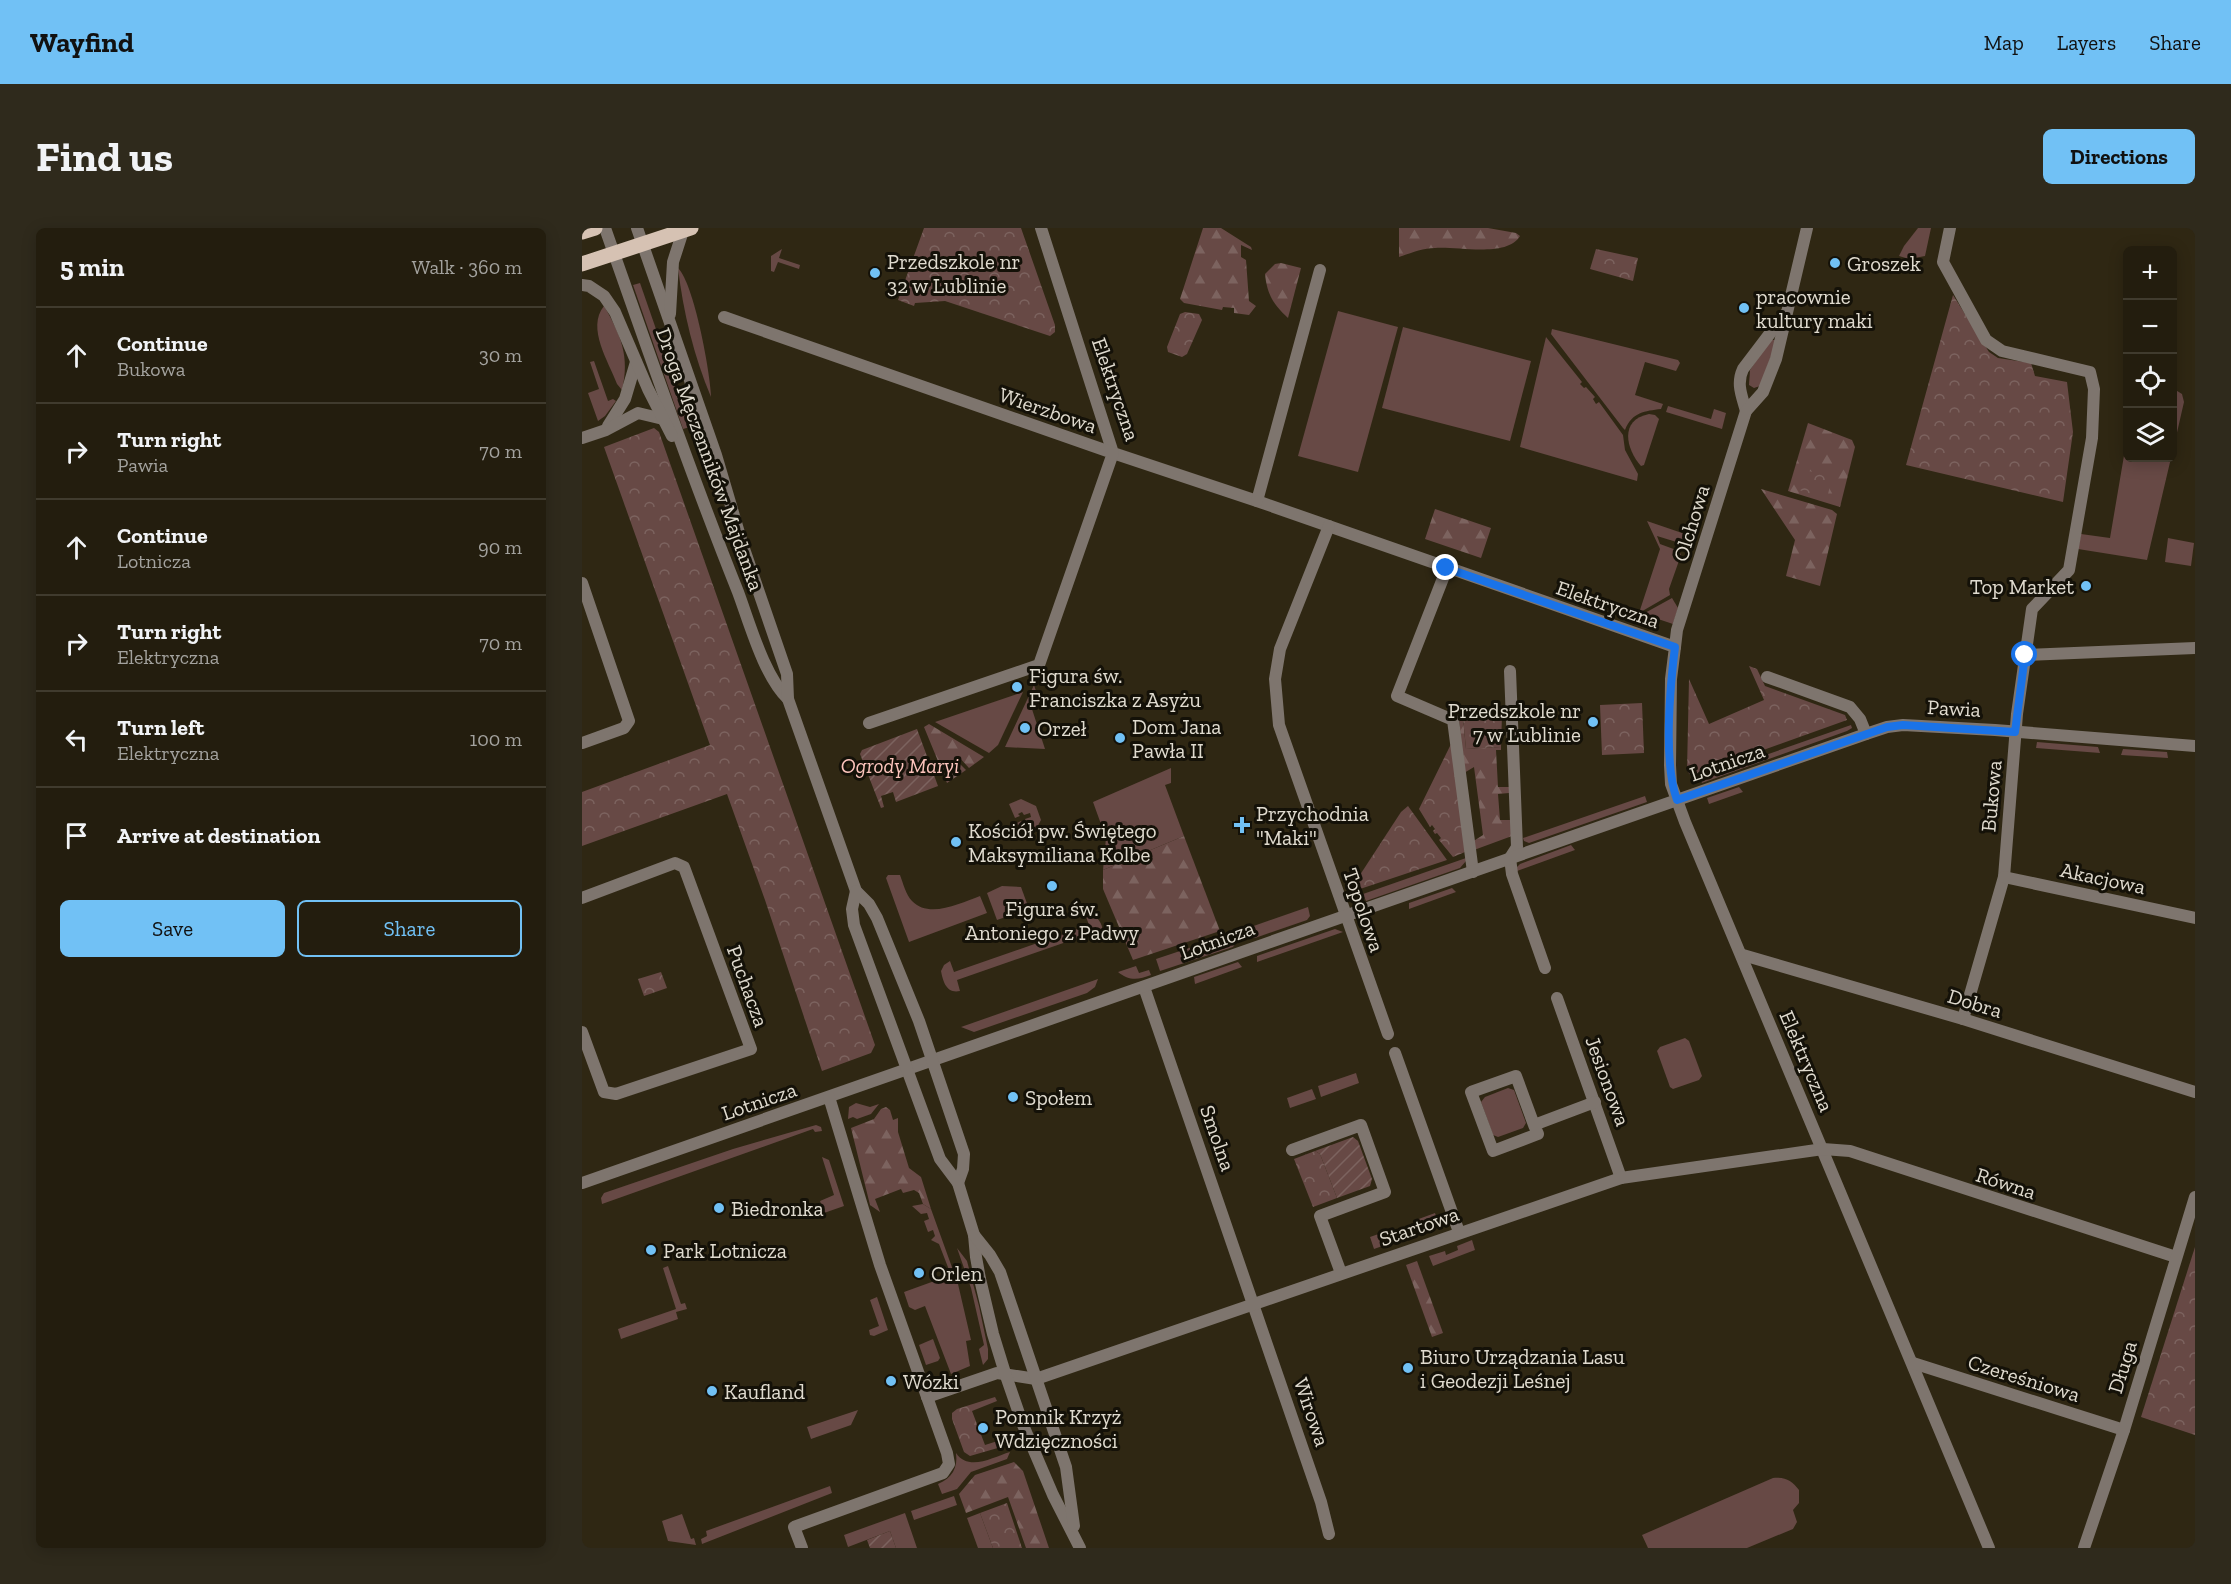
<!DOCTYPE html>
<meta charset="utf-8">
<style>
:root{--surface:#231d0e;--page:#2f2a1c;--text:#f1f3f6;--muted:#a3a29e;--line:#403b2e;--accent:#71c1f5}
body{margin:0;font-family:"Zilla Slab",serif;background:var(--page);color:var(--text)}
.controls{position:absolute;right:18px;top:18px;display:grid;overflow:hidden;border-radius:9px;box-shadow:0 3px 15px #0003}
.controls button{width:54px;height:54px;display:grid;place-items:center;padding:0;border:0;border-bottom:2px solid var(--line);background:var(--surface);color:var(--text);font:30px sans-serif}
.stop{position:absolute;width:18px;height:18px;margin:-14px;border:4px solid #1a73e8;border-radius:50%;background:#fff}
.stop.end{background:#1a73e8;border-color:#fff;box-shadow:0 2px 6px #0008}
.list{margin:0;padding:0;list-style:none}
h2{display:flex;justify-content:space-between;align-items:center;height:78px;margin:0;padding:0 24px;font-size:26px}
h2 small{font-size:20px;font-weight:400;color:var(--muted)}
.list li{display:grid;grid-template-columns:39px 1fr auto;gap:18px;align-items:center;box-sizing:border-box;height:96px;padding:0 24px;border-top:2px solid var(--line)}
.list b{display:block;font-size:22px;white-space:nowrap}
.list p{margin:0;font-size:20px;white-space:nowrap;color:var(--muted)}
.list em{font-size:20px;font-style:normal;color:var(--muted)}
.actions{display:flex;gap:12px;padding:18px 24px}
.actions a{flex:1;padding:14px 0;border:2px solid var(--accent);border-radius:9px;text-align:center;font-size:21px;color:var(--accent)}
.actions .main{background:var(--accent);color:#111}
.icon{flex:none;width:33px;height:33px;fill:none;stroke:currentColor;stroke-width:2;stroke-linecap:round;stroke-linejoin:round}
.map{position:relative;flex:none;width:1613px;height:1320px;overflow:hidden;border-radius:9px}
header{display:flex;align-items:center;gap:36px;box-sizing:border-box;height:84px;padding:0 30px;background:var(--accent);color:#111}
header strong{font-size:28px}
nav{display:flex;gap:33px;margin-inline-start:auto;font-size:21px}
.intro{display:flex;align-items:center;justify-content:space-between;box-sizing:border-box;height:144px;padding:0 36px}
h1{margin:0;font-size:42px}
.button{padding:15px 27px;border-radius:9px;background:var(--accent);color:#111;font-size:21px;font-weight:700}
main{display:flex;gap:36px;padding:0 36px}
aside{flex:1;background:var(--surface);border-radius:9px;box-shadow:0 3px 15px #0003}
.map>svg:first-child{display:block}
</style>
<header>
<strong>Wayfind</strong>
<nav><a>Map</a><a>Layers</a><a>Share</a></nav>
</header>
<div class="intro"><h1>Find us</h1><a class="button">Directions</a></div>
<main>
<aside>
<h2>5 min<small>Walk · 360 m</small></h2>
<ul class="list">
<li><svg class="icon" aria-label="ahead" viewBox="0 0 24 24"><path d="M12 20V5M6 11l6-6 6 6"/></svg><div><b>Continue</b><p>Bukowa</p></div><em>30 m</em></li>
<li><svg class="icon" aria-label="right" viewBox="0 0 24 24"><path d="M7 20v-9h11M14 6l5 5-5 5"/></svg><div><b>Turn right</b><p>Pawia</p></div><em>70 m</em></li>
<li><svg class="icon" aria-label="ahead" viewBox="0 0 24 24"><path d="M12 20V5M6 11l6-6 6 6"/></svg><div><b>Continue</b><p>Lotnicza</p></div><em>90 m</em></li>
<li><svg class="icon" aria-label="right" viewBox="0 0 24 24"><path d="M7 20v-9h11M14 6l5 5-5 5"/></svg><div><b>Turn right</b><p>Elektryczna</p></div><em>70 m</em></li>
<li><svg class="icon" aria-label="left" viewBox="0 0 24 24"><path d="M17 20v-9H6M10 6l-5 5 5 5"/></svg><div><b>Turn left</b><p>Elektryczna</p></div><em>100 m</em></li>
<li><svg class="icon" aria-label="arrive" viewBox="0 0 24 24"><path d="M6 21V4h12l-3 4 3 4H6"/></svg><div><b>Arrive at destination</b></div></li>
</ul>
<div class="actions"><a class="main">Save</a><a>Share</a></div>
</aside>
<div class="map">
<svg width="1613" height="1320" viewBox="0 0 1613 1320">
<defs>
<pattern id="forest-firs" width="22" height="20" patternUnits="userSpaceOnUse" patternTransform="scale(1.5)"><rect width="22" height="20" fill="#674945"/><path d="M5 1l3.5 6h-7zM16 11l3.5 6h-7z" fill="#7c635f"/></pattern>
<pattern id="park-crowns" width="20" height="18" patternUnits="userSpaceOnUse" patternTransform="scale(1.5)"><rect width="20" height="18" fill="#674945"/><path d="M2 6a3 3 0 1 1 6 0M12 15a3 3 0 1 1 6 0" fill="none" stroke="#7c635f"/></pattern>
<pattern id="garden-furrows" width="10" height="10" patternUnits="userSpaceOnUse" patternTransform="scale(1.5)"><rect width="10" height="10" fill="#674945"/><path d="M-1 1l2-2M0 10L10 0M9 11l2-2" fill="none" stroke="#7c635f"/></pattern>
</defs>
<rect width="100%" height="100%" fill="#2f2713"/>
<g fill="#674945">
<path d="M1336 0H1349L1343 28 1327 31 1317 28 1322 18Z"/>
<path d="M200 21 197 30 218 37 217 41 196 34 192 44 189 43V28Z"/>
<path d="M96 40C112 56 128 143 129 169 112 129 101 83 96 40Z"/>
<path d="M58 55 108 199 101 201 51 57Z"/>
<path d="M22 78C39 107 48 129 40 162L35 156C27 134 4 100 22 78Z"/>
<path d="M756 83 816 99 776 244 716 228Z"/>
<path d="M821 99 949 133 928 213 800 180Z"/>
<path d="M970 101 1096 132 1098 135 1094 143 1063 134 1053 167 1081 176 1079 181C1063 183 1050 184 1043 202L1041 200 969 106Z"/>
<path d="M964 109 1000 154 998 156 1002 160 1004 159 1013 169 1011 171 1014 176 1017 174 1041 207 1043 222 1056 246 1055 253 938 219Z"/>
<path d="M1188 112H1194V115L1178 158 1172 160 1167 157 1168 142Z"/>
<path d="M12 133 26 173 31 171 34 173 23 188 16 193 6 165 17 161 8 134Z"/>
<path d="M1592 161 1600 166 1602 174 1591 222V172H1594Z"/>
<path d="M1086 178 1129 191 1132 181 1144 185 1140 201 1084 184Z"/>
<path d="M1067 186 1073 187 1077 191 1062 237 1059 238C1044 221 1037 192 1067 186Z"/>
<path d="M1545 210 1546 230H1589L1565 332 1496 321 1499 306 1528 310Z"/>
<path d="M1065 293 1103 306 1101 316 1075 308 1078 316 1097 323 1099 327 1087 361 1088 367 1057 385 1078 321Z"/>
<path d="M1586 310 1612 315 1609 338 1583 334Z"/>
<path d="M1090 370 1096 380 1091 396 1061 386Z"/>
<path d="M452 457 458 475H448L463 521 423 519Z"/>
<path d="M441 464 416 517 407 525 353 494Z"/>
<path d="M1269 497 1270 500 1265 503 1120 555 1118 550Z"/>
<path d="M1455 514 1516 519 1518 525 1454 520Z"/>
<path d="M1541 521 1585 524 1586 530 1539 527Z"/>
<path d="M589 540V555L583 557 602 608 521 642 524 610 511 574Z"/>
<path d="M1157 559 1161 564 1127 576 1125 570Z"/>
<path d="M1063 568 1065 574 947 615 942 613 941 610Z"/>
<path d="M439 571 454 578 459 592 453 603 446 606 438 603 435 595 439 593 441 596 444 594 443 591 449 589 448 585 442 587 440 584 436 586 438 588 433 590 427 576Z"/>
<path d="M989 617 993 622 935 643V639L938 636Z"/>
<path d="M884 630V633L878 640 784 673 781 666Z"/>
<path d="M306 647H318C321 655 324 667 330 673 347 691 379 675 398 668L405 685 327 714 304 650Z"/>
<path d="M420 658 439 659 447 681 415 692 405 665Z"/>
<path d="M870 660 874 664 827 681V675Z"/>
<path d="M726 679 728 688 725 692 673 710 667 709 663 701Z"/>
<path d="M508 685C520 690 526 707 515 715L510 705 375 752 378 763C365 766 361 754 359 743L362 737 368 733 372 744 507 697 503 686Z"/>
<path d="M753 701 761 704 675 734V728Z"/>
<path d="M655 704 656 712 651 719 578 743 574 731Z"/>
<path d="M656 734 660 739 613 756 612 749Z"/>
<path d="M554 738 557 745 567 742 569 747C556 752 547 753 536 744Z"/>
<path d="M516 751 513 759 505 765 392 804 379 799Z"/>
<path d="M1103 810 1107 813 1120 848 1117 852 1091 861 1088 859 1075 823 1078 819Z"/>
<path d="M774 845 777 855 739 869 736 858Z"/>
<path d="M926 860 932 862 944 895 941 900 916 909 911 907 899 874 903 869Z"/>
<path d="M730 861 734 871 708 880 705 870Z"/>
<path d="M274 875 288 879 297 876 289 886 275 891 271 889 266 891 267 879Z"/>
<path d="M234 897 239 899 240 903 233 904 231 901 20 976 19 970 22 965 151 921Z"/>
<path d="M240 929 247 932 262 978 242 985 238 973 252 967Z"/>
<path d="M341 976 349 981 376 1056 389 1112 384 1113 388 1138 369 1146 343 1078 333 1082 327 1079 322 1064 369 1047 357 1016 349 1012 353 1008 351 1002 346 1004 342 993 347 991 345 985 339 986 330 978Z"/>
<path d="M853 985 855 991 852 997 839 1005 834 992Z"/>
<path d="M805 1003 809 1015 792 1021 788 1009Z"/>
<path d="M890 1012 893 1022 851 1038 847 1028 863 1023 864 1027 876 1022 875 1018Z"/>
<path d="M375 1020 385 1033 397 1078 406 1121V1131L401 1137 397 1121 402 1117 389 1060Z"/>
<path d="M86 1038 99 1076 103 1075 105 1081 94 1084 96 1091 39 1111 36 1101 94 1081 81 1040Z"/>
<path d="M295 1069 306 1102 292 1108 288 1107 287 1102 297 1098 288 1072Z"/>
<path d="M351 1111 358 1130 356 1133 344 1137 337 1117Z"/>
<path d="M276 1182 269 1197 229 1211 225 1199Z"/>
<path d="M428 1224 425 1231 389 1244 375 1261 360 1266 356 1256C370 1250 376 1240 374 1225 387 1244 411 1229 428 1224Z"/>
<path d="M1191 1250C1204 1249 1210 1253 1217 1262V1275L1211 1282 1215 1294 1211 1301 1165 1320H1066L1060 1307Z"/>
<path d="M248 1258 250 1265 120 1316 119 1311 125 1308 124 1303Z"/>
<path d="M372 1268 375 1277 332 1292 329 1283Z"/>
<path d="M323 1285 335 1320H314L308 1303 266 1319 262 1307Z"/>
<path d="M398 1285 411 1320H396L385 1290Z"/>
<path d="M100 1286 109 1311 112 1310 114 1317 86 1313 80 1293Z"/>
</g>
<g fill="url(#forest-firs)">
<path d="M621 0H639L669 19 670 22 659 17V29L664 32 667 73 674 78 667 87 652 85V80L641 79 640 82 602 75 598 71Z"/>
<path d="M817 0H906L934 5 938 8C925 30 875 18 853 20 841 20 829 25 817 29Z"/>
<path d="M699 35 719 40 706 90C691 76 685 66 683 46L693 36Z"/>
<path d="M1226 195 1270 212 1273 219 1258 279 1206 263Z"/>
<path d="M1179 261 1250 282 1255 286 1238 358 1204 348 1213 312Z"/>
<path d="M853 281 909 300 899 330 843 311Z"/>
<path d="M881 490 884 521 919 519V522H914L916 559H927V565L916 566 918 592H929L930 608 892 622 890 614 901 607 892 539 882 545 877 491Z"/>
<path d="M347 496 402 529 387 540 376 528 373 531 384 542 365 555 342 499Z"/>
<path d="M602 608 638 703 551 732 521 661V642Z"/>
<path d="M304 879 308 882 311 892 316 890V904L327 940 339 949 349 981 341 976 337 965 332 962 321 965 319 961 293 971 298 984 288 977 269 900 292 891 299 881Z"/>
<path d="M835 1033 861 1105 850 1109 824 1037Z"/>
<path d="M432 1234 441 1243 467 1320H444L426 1269 384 1285 377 1266 393 1247Z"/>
</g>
<g fill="url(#park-crowns)">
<path d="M342 0H439L473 97V104L468 108 363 73 333 75 332 78 316 72Z"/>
<path d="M1014 21 1056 30 1051 53 1008 41Z"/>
<path d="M1371 67 1407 124 1416 130 1449 135 1453 148 1485 154 1491 204 1481 274 1324 237Z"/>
<path d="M603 84 617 86 620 92 605 126 600 129 586 124 585 119 598 86Z"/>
<path d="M72 200 77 204 293 817 289 825 240 843 183 672 145 566 0 618V564L128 517 22 219Z"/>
<path d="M1223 242 1246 248 1250 250 1246 266 1243 270 1217 262Z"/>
<path d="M1167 438 1175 441 1183 458 1263 487 1265 492 1109 548 1105 543 1107 451 1127 496 1182 472Z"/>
<path d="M1060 475 1062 525 1020 527 1018 477Z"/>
<path d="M920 486 919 519 884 521 881 490Z"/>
<path d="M870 514 883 624 871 629 857 612 859 610 855 605 853 606 851 603 853 601 850 597 848 599 837 581Z"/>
<path d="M826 578 865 632 778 661 774 653 819 584Z"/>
<path d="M79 744 85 760 62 768 56 751Z"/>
<path d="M733 923 738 926 755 970 731 979 712 931Z"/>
<path d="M1613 1019V1207L1559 1189Z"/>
<path d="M413 1169 415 1173 390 1183 403 1217 422 1211 426 1207V1217L388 1228 382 1224 370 1191V1185L375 1181Z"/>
<path d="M425 1275 440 1320H411L398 1285Z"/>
</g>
<g fill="url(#garden-furrows)">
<path d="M335 501 356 558 314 574 311 564 299 568 302 579 299 580 278 526 280 522Z"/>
<path d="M771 909 776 913 790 951 788 958 755 970 738 926 733 923Z"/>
<path d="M308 1303 314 1320H288L285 1312Z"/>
</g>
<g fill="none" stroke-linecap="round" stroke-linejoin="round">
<g stroke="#7e756e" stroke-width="12">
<path d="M459 0 531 225 675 273 1093 419 1089 451 1088 537 1089 556 1103 594 1407 1320"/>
<path d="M1368 0 1361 34 1404 112 1420 123 1508 144 1512 161 1510 210 1487 342 1450 381 1435 486 1422 649 1381 791"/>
<path d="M142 89 531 225 457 437 287 495"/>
<path d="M1164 183C1160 168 1154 156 1161 141L1202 87"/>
<path d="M26 198 43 171 54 134"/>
<path d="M0 210 24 202 56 185 81 191"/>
<path d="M675 273 738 42"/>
<path d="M747 298 698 421 693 451 697 497 806 806"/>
<path d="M865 340 815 468 871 492 891 644"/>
<path d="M0 355 47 493 42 500 0 515"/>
<path d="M1093 419 1095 402 1164 183 1181 164 1194 131 1225 0"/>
<path d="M1443 427 1613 420"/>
<path d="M928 443 935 619 928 630 930 646 963 740"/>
<path d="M1185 449 1268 479 1278 491 1284 506 1305 499 1321 497 1413 502 1613 518"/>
<path d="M1422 649 1613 690"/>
<path d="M0 670 93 635 102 639 169 821 34 866 22 864 0 804"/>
<path d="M1161 727 1381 791 1613 864"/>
<path d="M562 759 739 1274 747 1306"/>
<path d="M975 770 1039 950"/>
<path d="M813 825 877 1004"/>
<path d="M952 897 956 906 911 923 889 864 934 848 952 897 1013 874"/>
<path d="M710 922 779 897 803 964 738 988 759 1045"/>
<path d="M0 955C428 806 856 654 1284 506"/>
<path d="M1331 1135 1542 1202"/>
<path d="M345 1169 415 1145 454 1151 1039 950 1241 921 1268 923 1594 1029"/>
<path d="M220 1320 212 1299 361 1245 367 1236 365 1225 298 1037 247 869"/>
<path d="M1502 1320 1542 1202 1613 969"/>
</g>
<g stroke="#7e756e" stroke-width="12">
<path d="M23 0C66 122 108 244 156 364 168 396 182 448 206 471"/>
<path d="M55 0 134 227 160 315 205 446 206 471 274 663 287 676 295 690 337 793 382 926 381 941 376 955"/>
<path d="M0 57 7 58 22 68 33 84 66 161 90 208"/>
<path d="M88 86 91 34 101 3"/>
<path d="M274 663 270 681 272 697 358 931 376 955 392 1007 394 1029 398 1051 411 1106 423 1145 441 1197 471 1267 498 1320"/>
<path d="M392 1007 408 1027 418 1044 484 1239 492 1298"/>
</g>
<g stroke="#d6c2b3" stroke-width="15">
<path d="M0 4 13 0"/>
<path d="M0 36 109 0"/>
</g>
</g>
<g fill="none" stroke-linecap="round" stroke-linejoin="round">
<path stroke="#1a73e8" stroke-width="8" d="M864 340 1093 419C1088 460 1081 533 1095 572L1305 499 1321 497 1433 504 1443 427"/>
</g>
<g fill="#71c1f5" stroke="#141108" stroke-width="2">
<circle cx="1253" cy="35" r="6"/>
<circle cx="293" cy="45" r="6"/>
<circle cx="1162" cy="80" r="6"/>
<circle cx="1504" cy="358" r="6"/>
<circle cx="435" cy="459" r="6"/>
<circle cx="1011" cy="494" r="6"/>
<circle cx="443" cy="500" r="6"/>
<circle cx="538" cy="510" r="6"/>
<path d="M657 588h6v6h6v6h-6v6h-6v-6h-6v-6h6z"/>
<circle cx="374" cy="614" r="6"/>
<circle cx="470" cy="658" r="6"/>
<circle cx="431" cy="869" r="6"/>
<circle cx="137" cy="980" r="6"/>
<circle cx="69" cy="1022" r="6"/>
<circle cx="337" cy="1045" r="6"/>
<circle cx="826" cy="1140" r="6"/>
<circle cx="309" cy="1153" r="6"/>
<circle cx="130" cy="1163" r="6"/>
<circle cx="401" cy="1200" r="6"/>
</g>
<g text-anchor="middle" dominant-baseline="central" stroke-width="6" stroke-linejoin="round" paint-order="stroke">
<g font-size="21" fill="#e0dbcf" stroke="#141108" text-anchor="start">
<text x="305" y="33">Przedszkole nr<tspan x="305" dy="24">32 w Lublinie</tspan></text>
<text x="1265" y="35">Groszek</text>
<text x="1174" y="68">pracownie<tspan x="1174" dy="24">kultury maki</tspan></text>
<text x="1492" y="358" text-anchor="end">Top Market</text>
<text x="447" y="447">Figura św.<tspan x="447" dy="24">Franciszka z Asyżu</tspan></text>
<text x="999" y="482" text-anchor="end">Przedszkole nr<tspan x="999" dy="24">7 w Lublinie</tspan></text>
<text x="550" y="498">Dom Jana<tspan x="550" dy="24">Pawła II</tspan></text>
<text x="455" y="500">Orzeł</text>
<text x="674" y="585">Przychodnia<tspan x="674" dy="24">"Maki"</tspan></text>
<text x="386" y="602">Kościół pw. Świętego<tspan x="386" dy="24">Maksymiliana Kolbe</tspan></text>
<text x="470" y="680" text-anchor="middle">Figura św.<tspan x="470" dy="24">Antoniego z Padwy</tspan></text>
<text x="443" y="869">Społem</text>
<text x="149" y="980">Biedronka</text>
<text x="81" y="1022">Park Lotnicza</text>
<text x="349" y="1045">Orlen</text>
<text x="838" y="1128">Biuro Urządzania Lasu<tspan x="838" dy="24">i Geodezji Leśnej</tspan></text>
<text x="321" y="1153">Wózki</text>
<text x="142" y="1163">Kaufland</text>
<text x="413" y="1188">Pomnik Krzyż<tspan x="413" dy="24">Wdzięczności</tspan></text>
</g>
<g font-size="21" fill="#e0dbcf" stroke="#141108">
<text transform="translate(534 161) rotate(71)">Elektryczna</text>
<text transform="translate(466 182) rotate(19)">Wierzbowa</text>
<text transform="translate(128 231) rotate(70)">Droga Męczenników Majdanka</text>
<text transform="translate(1109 295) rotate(-73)">Olchowa</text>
<text transform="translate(1026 376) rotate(19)">Elektryczna</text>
<text transform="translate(1372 480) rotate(3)">Pawia</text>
<text transform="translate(1145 534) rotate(-19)">Lotnicza</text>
<text transform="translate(1409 568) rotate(-85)">Bukowa</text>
<text transform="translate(1521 650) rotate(12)">Akacjowa</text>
<text transform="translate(782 682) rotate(71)">Topolowa</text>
<text transform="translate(635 712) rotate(-20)">Lotnicza</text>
<text transform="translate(166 758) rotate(70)">Puchacza</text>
<text transform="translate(1393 775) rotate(17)">Dobra</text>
<text transform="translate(1225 833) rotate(67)">Elektryczna</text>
<text transform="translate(1026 853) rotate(70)">Jesionowa</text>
<text transform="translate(177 873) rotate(-19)">Lotnicza</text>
<text transform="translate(636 910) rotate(71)">Smolna</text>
<text transform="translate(1424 955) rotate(18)">Równa</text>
<text transform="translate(837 998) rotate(-19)">Startowa</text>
<text transform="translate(1540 1139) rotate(-73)">Długa</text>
<text transform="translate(1442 1150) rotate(17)">Czereśniowa</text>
<text transform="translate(730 1184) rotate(71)">Wirowa</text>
</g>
<g font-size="21" font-style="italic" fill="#fcc4bc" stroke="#141108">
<text x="318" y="537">Ogrody Maryi</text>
</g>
</g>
</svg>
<div class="controls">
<button>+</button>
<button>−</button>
<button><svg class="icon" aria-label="locate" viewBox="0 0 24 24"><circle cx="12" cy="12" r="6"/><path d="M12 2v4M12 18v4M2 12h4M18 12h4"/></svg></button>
<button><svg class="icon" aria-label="layers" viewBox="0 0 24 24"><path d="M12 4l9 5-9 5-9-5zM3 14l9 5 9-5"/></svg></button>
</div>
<div class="stop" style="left:1443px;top:427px"></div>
<div class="stop end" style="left:864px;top:340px"></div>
</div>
</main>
